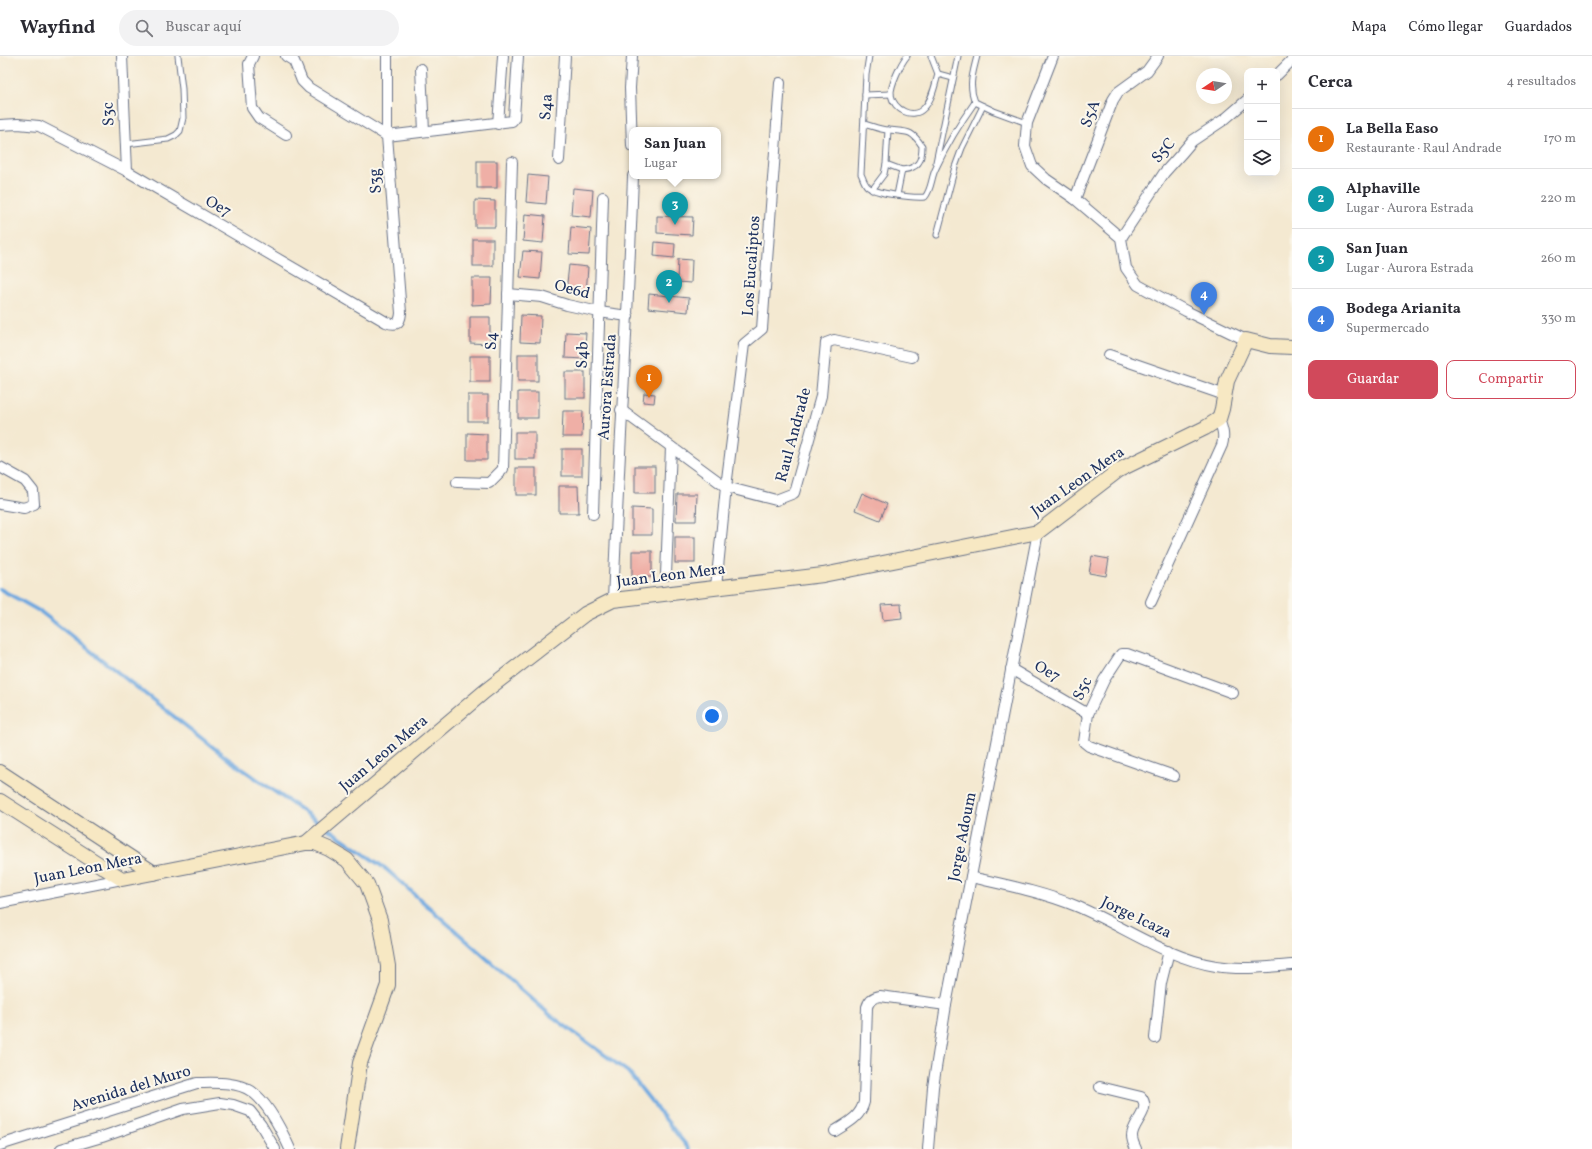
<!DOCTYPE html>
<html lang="es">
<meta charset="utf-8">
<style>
:root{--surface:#fff;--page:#f2f2f3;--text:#2b2b33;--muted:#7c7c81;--line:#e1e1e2;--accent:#d1495b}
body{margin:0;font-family:Vollkorn,serif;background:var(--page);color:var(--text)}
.controls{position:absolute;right:12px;top:12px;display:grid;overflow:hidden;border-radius:8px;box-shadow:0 4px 16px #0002}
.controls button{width:36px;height:36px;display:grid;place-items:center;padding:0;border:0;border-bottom:1px solid var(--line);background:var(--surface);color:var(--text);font:20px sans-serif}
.compass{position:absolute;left:1196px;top:12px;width:36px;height:36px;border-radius:50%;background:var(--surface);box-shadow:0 4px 16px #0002;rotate:258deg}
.you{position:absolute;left:712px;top:660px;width:14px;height:14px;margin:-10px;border:3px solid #fff;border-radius:50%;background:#1a73e8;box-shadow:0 0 0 6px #1a73e833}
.badge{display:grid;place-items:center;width:26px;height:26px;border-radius:50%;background:var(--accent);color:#fff;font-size:13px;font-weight:700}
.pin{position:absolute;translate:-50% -33px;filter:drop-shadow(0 1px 2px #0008)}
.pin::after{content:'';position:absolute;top:21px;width:14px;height:12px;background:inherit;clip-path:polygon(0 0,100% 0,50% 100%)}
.popup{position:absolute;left:629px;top:71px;width:92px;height:52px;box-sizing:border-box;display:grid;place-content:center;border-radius:8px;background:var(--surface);filter:drop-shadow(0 1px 3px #0005);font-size:13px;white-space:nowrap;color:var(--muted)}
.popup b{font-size:15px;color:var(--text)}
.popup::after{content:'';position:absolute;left:50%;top:100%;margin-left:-8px;border:8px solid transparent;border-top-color:var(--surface)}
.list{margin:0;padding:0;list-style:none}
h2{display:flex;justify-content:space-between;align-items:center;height:52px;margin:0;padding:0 16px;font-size:17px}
h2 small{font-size:13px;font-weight:400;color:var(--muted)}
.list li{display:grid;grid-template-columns:26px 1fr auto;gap:12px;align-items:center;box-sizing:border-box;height:60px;padding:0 16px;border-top:1px solid var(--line)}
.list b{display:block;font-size:15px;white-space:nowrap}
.list p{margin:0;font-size:13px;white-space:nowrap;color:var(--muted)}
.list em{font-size:13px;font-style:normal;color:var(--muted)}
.actions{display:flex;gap:8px;padding:12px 16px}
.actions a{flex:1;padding:9px 0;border:1px solid var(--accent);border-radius:8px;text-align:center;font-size:14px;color:var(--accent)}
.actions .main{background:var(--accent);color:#fff}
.icon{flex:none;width:22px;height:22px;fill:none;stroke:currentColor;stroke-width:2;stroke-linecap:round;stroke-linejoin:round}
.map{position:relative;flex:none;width:1292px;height:1093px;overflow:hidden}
header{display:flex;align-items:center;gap:24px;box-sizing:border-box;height:56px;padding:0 20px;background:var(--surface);border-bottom:1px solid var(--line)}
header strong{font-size:19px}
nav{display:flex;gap:22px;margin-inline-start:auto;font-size:14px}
.search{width:280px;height:36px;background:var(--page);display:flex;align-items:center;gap:10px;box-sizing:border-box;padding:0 14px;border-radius:22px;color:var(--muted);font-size:15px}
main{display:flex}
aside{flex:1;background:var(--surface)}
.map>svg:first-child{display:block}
</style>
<header>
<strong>Wayfind</strong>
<div class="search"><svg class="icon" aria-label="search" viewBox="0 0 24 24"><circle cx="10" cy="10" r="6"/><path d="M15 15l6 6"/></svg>Buscar aquí</div>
<nav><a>Mapa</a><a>Cómo llegar</a><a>Guardados</a></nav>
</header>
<main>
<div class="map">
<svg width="1292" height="1093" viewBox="0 0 1292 1093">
<rect width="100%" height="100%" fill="#fbf7ec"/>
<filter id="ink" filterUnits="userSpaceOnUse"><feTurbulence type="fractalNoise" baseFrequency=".025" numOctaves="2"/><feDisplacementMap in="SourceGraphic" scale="8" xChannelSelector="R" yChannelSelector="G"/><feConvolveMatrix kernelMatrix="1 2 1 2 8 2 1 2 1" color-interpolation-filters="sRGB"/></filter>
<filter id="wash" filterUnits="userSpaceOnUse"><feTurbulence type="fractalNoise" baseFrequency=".012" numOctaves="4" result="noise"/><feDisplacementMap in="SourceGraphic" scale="16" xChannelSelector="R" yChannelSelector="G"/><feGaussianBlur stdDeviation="0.9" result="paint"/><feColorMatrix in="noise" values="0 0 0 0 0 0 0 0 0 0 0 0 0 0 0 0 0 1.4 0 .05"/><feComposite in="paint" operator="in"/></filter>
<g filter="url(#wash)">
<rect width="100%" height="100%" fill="#f4e9d1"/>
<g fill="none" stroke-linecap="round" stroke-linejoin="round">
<path stroke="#6fa8df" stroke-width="4" d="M0 533 41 556 228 703 386 813 550 959 628 1016 689 1093"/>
</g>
<g id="blocks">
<g fill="#efafa6">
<rect x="477" y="105" width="20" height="27"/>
<path d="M528 119 548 121 546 148 526 146Z"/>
<path d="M573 132 593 134 591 161 571 159Z"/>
<path d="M475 144 495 145V171H475Z"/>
<path d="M525 158 545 160 543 187 523 185Z"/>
<path d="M657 160 693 161 692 179 657 177Z"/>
<path d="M571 171 591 173 589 199 569 198Z"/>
<rect x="473" y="183" width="20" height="27"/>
<path d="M655 186 675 188 674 202 654 200Z"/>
<path d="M523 195 542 196 540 223 520 221Z"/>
<path d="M678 203 692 204 691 227 677 226Z"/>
<path d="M569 209 588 211 586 238 566 236Z"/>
<path d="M472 222H492L491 248 472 249Z"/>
<path d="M649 238 689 242 688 256 648 252Z"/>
<path d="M521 259 541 260 540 287 520 286Z"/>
<path d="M470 261H490V288L470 287Z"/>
<path d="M566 276 586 277 584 303 565 302Z"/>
<rect x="518" y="298" width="20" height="27"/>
<rect x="470" y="300" width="20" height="26"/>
<rect x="565" y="316" width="20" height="26"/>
<rect x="518" y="336" width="20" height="26"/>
<path d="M644 337 655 338 654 347 643 346Z"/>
<rect x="468" y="339" width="20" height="26"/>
<path d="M563 355H583L582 381H562Z"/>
<rect x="515" y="376" width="20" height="27"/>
<path d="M467 377 487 378V404H467Z"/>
<rect x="562" y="393" width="20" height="27"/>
<rect x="635" y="410" width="20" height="27"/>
<rect x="516" y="412" width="20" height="27"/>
<path d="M559 430H578L579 457H559Z"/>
<path d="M862 437 887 448 880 464 855 454Z"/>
<path d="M677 438H697L696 465H676Z"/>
<path d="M632 452 652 453V479H632Z"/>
<rect x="675" y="481" width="20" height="26"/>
<rect x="632" y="495" width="20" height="26"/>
<path d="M1092 500 1109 503 1106 520 1089 517Z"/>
<path d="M901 548 902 562 883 564 881 549Z"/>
</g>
</g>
</g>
<g filter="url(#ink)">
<use href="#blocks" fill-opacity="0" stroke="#677086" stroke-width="1"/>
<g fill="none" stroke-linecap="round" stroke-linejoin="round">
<defs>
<g id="lane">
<path d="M869 0 866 19 861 118C863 122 864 127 867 130 875 138 913 142 925 141 932 133 931 121 936 112 947 88 960 67 975 46"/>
<path d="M907 0C901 7 890 30 891 39 894 54 913 64 924 52 932 44 935 29 938 18L931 0"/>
<path d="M977 0C973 17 968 29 975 46L994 55 1027 67"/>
<path d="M938 18 953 22"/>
<path d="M865 39 891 38"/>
<path d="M864 68C872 70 880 74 888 74 907 76 911 73 922 90 922 106 918 112 902 114L897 139"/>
<path d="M126 88 168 83 176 79 180 75 183 62 182 33 178 0"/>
<path d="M936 106 958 0"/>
<path d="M886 108 902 114"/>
<path d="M872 134 884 118 886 108 888 74"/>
<path d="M937 179 955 111 962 92 983 50"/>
</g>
<g id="street">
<path d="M122 0 127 115"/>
<path d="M253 0 249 8 252 52 259 62 286 79"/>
<path d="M387 0V80L512 65 514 62 518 0"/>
<path d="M632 0 630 32 632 90"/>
<path d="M1053 0 1027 67 1025 90 1032 110 1046 123 1075 143 1121 182 1126 212 1138 229 1186 255 1246 284"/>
<path d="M421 13 424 75"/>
<path d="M1277 19 1292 4"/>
<path d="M498 68 503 0"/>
<path d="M0 69 18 68 39 70 127 115 386 266C396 270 400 268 401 257L387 80 309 32 302 25 294 5 286 0"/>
<path d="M559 104 565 0"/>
<path d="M1075 143 1113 44 1118 36 1147 15 1158 0"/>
<path d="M1121 182 1164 117 1181 98 1192 85 1225 63 1247 44"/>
<path d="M508 238 542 241 567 249 599 256 628 260"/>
<path d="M1109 299 1225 339"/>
<path d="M621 354 726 431 776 444 794 437 821 340 826 287 834 284 912 301"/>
<path d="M0 411 25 425 33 435 34 448 24 452 0 448"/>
<path d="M457 426 489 427 503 413 512 106"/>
<path d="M593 458 603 141"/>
<path d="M666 519 671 391"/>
<path d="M716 531 726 431 744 288 762 273 780 27"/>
<path d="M613 544C619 402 628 261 633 120"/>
<path d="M1151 546 1222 389C1225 379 1222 372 1219 363"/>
<path d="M1011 613 1088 658"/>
<path d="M1174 720 1089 690 1084 686 1088 658 1104 624 1121 598H1127L1233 637"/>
<path d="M971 821C1006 829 1042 836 1076 850 1122 869 1166 902 1216 910 1241 914 1267 911 1292 909"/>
<path d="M0 847 122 823"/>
<path d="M1155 982 1161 927 1169 895"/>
<path d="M1100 1031 1141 1041C1152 1054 1132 1067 1132 1080 1132 1085 1134 1089 1136 1093"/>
<path d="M835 1075C847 1067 860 1062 864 1046L867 951C869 944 873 941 880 940L946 949"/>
<path d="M0 1089 197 1027C213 1027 236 1025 251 1035 267 1046 282 1075 290 1093"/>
<path d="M61 1093 102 1081 183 1053 220 1047 233 1049 250 1055 261 1069 275 1093"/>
<path d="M928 1093 933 1031 946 949 1038 476"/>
</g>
<g id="secondary">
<path d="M0 716 154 817"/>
<path d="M0 745 122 823 306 787 484 636 585 558 613 544 823 519 1038 476 1119 414 1205 372 1219 363 1222 353 1227 325 1246 284 1270 290 1292 291"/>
<path d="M306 787H315L329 793 347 804 367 828 380 864 388 910V929L360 1007 347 1093"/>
</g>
</defs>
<use href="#lane" stroke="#677086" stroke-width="7"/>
<use href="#street" stroke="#677086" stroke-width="12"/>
<use href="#secondary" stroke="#677086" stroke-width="16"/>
<use href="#lane" stroke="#fff" stroke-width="5"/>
<use href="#street" stroke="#fff" stroke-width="10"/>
<use href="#secondary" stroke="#f7e8c3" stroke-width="14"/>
</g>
</g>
<g text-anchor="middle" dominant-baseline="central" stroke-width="4" stroke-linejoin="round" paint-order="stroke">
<g font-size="16" fill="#1b2f5e" stroke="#fbf7ec">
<text transform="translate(547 51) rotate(-86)">S4a</text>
<text transform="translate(109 58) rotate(-92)">S3c</text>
<text transform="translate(1091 58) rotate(-69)">S5A</text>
<text transform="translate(1164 95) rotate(-49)">S5C</text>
<text transform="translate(376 125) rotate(-95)">S3g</text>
<text transform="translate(218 151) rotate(30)">Oe7</text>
<text transform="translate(752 210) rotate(-86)">Los Eucaliptos</text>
<text transform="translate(572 234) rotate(15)">Oe6d</text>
<text transform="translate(492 285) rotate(-89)">S4</text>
<text transform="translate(583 299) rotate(-88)">S4b</text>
<text transform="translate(608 331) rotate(-86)">Aurora Estrada</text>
<text transform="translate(794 379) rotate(-75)">Raul Andrade</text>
<text transform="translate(1078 426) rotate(-35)">Juan Leon Mera</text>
<text transform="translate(671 520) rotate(-7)">Juan Leon Mera</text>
<text transform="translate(1047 616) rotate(30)">Oe7</text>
<text transform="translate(1083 633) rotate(-64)">S5c</text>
<text transform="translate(384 698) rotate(-40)">Juan Leon Mera</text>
<text transform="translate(963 781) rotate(-79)">Jorge Adoum</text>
<text transform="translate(88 813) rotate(-11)">Juan Leon Mera</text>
<text transform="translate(1136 862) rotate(26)">Jorge Icaza</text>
<text transform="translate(131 1033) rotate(-17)">Avenida del Muro</text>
</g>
</g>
</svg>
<div class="controls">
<button>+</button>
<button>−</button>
<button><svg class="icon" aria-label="layers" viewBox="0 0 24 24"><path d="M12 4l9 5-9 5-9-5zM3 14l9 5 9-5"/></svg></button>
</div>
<svg class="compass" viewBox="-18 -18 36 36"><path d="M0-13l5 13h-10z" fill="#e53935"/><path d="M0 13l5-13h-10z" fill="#7c7c81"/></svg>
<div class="you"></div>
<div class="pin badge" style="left:649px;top:342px;background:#e8710a">1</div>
<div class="pin badge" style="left:669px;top:247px;background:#0f9aa8">2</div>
<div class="pin badge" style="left:675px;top:169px;background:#0f9aa8">3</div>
<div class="popup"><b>San Juan</b>Lugar</div>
<div class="pin badge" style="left:1204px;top:259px;background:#3f7fe0">4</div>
</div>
<aside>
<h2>Cerca<small>4 resultados</small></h2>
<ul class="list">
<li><span class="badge" style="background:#e8710a">1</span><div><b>La Bella Easo</b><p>Restaurante · Raul Andrade</p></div><em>170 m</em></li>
<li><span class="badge" style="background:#0f9aa8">2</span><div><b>Alphaville</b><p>Lugar · Aurora Estrada</p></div><em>220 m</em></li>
<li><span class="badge" style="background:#0f9aa8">3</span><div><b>San Juan</b><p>Lugar · Aurora Estrada</p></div><em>260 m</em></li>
<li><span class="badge" style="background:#3f7fe0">4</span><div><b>Bodega Arianita</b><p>Supermercado</p></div><em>330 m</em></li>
</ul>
<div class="actions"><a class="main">Guardar</a><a>Compartir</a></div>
</aside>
</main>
